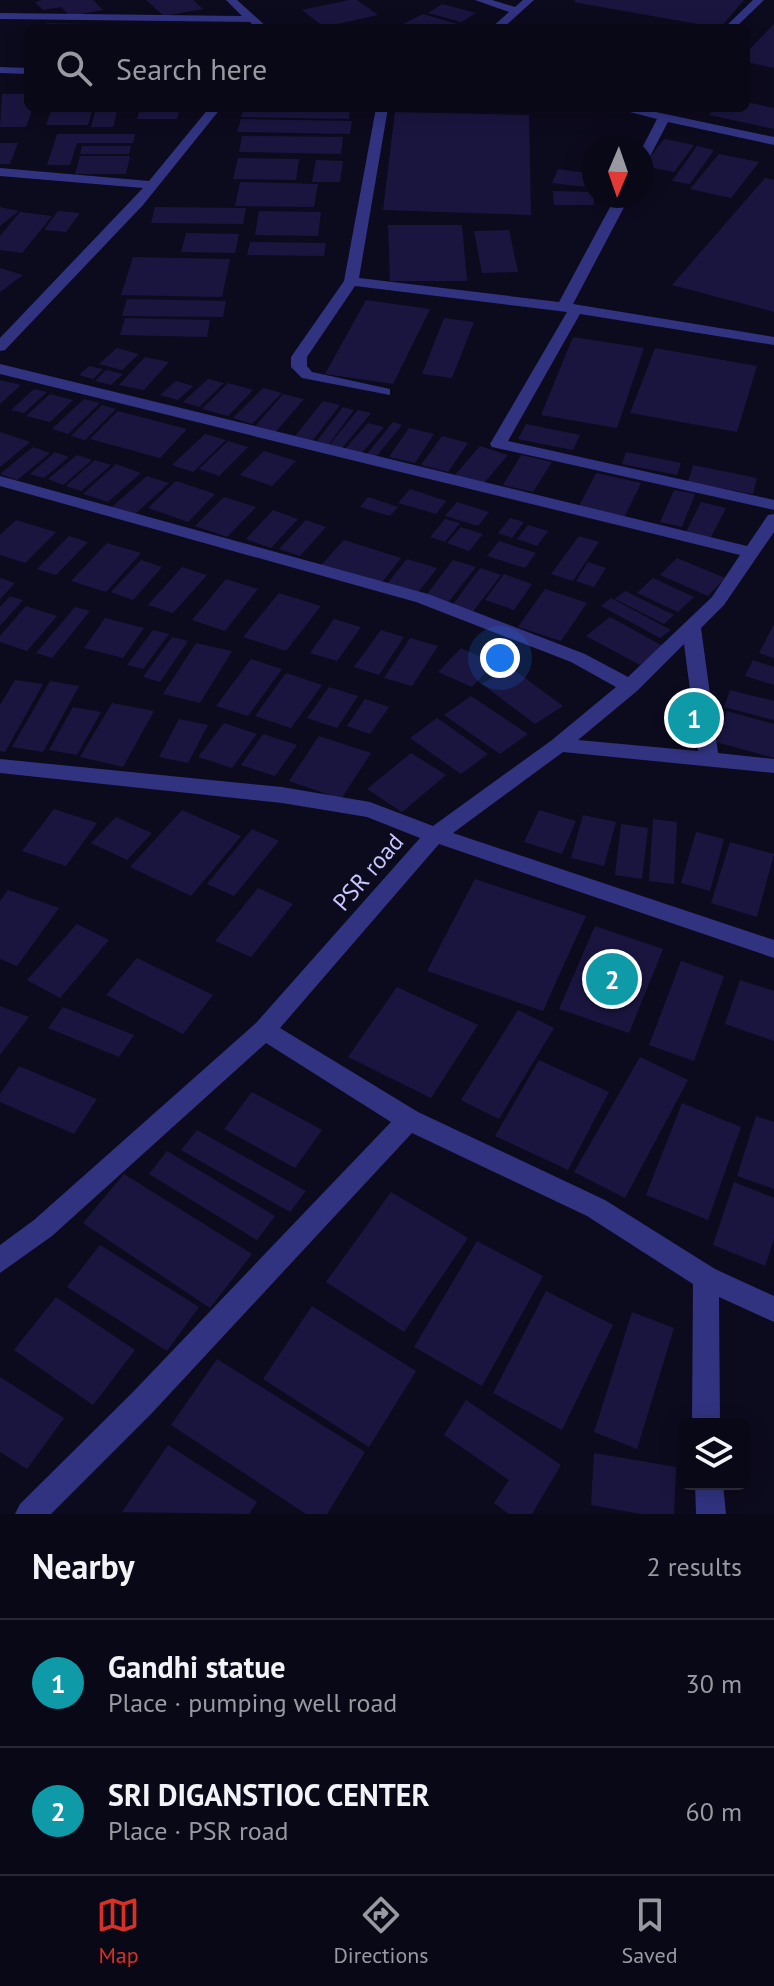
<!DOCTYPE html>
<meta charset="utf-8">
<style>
:root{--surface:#090816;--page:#12111f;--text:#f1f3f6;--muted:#999aa1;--line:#292935;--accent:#d93025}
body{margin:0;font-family:"PT Sans",sans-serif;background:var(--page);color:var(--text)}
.controls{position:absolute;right:24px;bottom:24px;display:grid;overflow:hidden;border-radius:12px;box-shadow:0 4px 20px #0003}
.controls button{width:72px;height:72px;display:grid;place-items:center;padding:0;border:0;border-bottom:2px solid var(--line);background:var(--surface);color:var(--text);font:40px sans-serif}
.compass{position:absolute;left:582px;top:136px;width:72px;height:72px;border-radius:50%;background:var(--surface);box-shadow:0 4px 20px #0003;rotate:182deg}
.you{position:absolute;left:500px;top:658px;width:28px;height:28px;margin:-20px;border:6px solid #fff;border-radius:50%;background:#1a73e8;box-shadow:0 0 0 12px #1a73e833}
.badge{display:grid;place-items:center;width:52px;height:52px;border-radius:50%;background:var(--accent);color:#fff;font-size:26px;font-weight:700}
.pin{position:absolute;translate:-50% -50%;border:4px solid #fff;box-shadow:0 2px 8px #0006}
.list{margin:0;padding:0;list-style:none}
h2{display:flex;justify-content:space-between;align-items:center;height:104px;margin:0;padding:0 32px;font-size:34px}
h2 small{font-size:26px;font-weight:400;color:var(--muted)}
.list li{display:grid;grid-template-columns:52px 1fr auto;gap:24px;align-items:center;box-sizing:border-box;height:128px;padding:0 32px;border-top:2px solid var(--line)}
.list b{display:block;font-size:30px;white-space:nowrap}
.list p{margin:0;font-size:26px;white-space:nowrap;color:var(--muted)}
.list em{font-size:26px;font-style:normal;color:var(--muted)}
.icon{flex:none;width:44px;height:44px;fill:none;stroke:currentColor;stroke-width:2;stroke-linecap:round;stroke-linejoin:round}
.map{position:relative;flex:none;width:774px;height:1514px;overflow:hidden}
.search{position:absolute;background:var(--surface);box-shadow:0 4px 20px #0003;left:24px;right:24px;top:24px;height:88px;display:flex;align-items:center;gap:20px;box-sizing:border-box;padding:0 28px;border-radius:12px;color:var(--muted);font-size:30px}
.sheet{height:360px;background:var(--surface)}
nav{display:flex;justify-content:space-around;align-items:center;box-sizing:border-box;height:112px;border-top:2px solid var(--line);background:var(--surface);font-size:22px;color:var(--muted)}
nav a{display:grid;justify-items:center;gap:4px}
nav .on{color:var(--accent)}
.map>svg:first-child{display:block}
</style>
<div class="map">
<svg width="774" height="1514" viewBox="0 0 774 1514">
<rect width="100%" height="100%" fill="#0c0a1d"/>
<g fill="#1a153f">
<path d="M43 0H93L103 10 70 16 61 7 43 10 35 2Z"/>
<path d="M146 0H193L203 9 164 16Z"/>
<path d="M349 0H357L378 15 324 27 302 10Z"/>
<path d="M576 0H744L720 28 573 2Z"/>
<path d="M442 4 476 13 461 22 428 13Z"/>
<path d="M423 14 461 25 455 28H416L403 24Z"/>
<path d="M47 23 125 25 123 28H45Z"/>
<path d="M774 24V68L746 62V53Z"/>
<path d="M2 94H28V108H33L26 127H0Z"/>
<path d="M746 102 774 108V129L709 115 715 108H746Z"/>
<path d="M52 108H93L88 125H46Z"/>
<path d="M96 108H118L113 127H91Z"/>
<path d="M140 108H180L177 119H137Z"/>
<path d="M243 108H350L349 119 241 117Z"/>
<path d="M395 112 529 115 531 215 383 210Z"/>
<path d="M241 119 352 121 350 134 237 132Z"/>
<path d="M57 134H135L133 143H77L70 165H47Z"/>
<path d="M242 136 343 137 341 154 239 152Z"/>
<path d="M664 139 694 145 674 172 643 166Z"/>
<path d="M0 143H18L10 164H0Z"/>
<path d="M82 146H131L129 154H80Z"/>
<path d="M697 146 714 150 690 184 672 181Z"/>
<path d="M719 154 759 162 731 198 690 189Z"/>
<path d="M80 156H130L126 174H75Z"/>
<path d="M238 158 299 159 296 180 233 179Z"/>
<path d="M316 160 343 161 340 182H312Z"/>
<path d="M558 169 594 174V188L552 183Z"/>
<path d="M765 178 774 180V312L672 285Z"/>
<path d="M240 182 318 184 314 207 235 206Z"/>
<path d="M553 191 593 192 594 205H554Z"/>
<path d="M0 207 19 211 0 226Z"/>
<path d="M155 207 246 208 243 224 151 223Z"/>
<path d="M58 211 80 213 66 232 44 230Z"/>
<path d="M259 211 321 212 318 236 255 235Z"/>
<path d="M20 212 52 216 22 253 0 250V236Z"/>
<path d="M388 225H462L467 281H390Z"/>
<path d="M509 230 518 272 482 273 474 231Z"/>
<path d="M186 233 239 234 235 253 181 252Z"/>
<path d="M250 242 326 243 324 256 247 255Z"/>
<path d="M133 257 230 259 222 297 121 295Z"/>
<path d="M0 268 23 275 0 292Z"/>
<path d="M127 299 226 301 223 317 122 316Z"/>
<path d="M366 300 430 309 393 384 325 374Z"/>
<path d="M125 318 210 320 207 337 120 335Z"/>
<path d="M444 318 474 322 452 378 422 374Z"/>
<path d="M573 337 644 348 617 428 541 415Z"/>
<path d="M117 348 139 354 122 370 99 364Z"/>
<path d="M655 348 757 366 737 432 630 413Z"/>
<path d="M145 357 169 362 144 390 119 385Z"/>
<path d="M89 366 103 369 93 379 79 375Z"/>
<path d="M106 370 123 374 111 385 95 381Z"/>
<path d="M208 379 224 383 199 407 183 402Z"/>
<path d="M0 380 21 385 0 404Z"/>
<path d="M176 381 193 386 178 400 160 395Z"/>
<path d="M228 383 253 390 228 416 202 409Z"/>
<path d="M263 388 282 393 252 424 233 418Z"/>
<path d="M34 389 47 392 24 413 11 410Z"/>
<path d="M50 394 73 400 50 422 26 416Z"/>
<path d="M283 394 304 399 274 434 253 429Z"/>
<path d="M84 399 100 403 68 434 52 429Z"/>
<path d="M323 401 340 405 313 440 295 436Z"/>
<path d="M102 405 116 409 85 440 71 436Z"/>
<path d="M343 407 354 410 329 444 317 441Z"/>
<path d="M358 410 371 413 342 448 330 444Z"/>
<path d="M118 411 187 429 160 458 90 439Z"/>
<path d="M393 422 402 425 375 458 366 455Z"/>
<path d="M368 423 384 427 361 454 345 449Z"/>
<path d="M526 424 580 435 573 450 518 439Z"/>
<path d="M409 428 434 434 415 463 389 457Z"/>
<path d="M0 432 30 442 0 467Z"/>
<path d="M205 434 226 440 193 472 172 465Z"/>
<path d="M442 436 468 443 448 472 421 465Z"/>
<path d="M228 441 248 447 219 476 199 469Z"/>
<path d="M480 446 508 455 483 484 455 475Z"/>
<path d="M33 447 50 453 17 480 0 474Z"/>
<path d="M264 451 296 461 272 486 240 475Z"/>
<path d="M55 452 69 457 44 478 30 474Z"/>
<path d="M626 452 681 463 677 475 622 464Z"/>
<path d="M77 455 92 460 63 485 48 479Z"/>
<path d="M521 455 552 462 533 492 503 485Z"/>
<path d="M95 460 111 465 81 491 66 486Z"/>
<path d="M116 464 141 473 108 502 83 494Z"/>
<path d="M693 465 757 478 753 494 688 482Z"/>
<path d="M596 473 641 483 624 518 578 508Z"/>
<path d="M147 476 169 483 134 515 112 507Z"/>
<path d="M176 481 215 494 188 522 148 508Z"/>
<path d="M410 489 446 501 436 514 398 503Z"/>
<path d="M674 490 695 494 682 527 660 522Z"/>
<path d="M224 497 256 507 227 537 195 526Z"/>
<path d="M368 497 398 507 390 516 360 507Z"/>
<path d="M457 502 489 512 478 526 445 516Z"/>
<path d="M701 502 726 508 710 539 686 532Z"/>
<path d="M273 510 298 519 271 548 246 539Z"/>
<path d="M510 518 524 522 512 538 498 533Z"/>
<path d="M445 519 460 523 445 542 430 537Z"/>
<path d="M16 520 56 532 25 563 0 555V535Z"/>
<path d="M306 520 326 527 300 556 279 549Z"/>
<path d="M528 525 548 531 537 546 517 539Z"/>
<path d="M461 527 483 534 469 551 447 543Z"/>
<path d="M69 536 88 542 56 575 37 569Z"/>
<path d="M579 536 599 542 573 581 551 574Z"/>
<path d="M344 540 401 558 380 585 321 565Z"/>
<path d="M499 541 536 553 525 568 487 556Z"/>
<path d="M107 543 141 553 106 592 71 581Z"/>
<path d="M677 558 725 578 708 596 660 575Z"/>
<path d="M407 559 437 568 416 595 386 585Z"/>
<path d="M141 560 162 567 133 600 111 592Z"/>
<path d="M453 560 476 567 446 605 424 598Z"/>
<path d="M588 562 606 568 594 587 576 581Z"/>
<path d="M182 567 207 575 173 613 148 605Z"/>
<path d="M480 568 501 575 471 614 451 607Z"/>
<path d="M504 574 532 584 514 610 485 600Z"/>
<path d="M0 578 15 583 0 599Z"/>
<path d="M653 578 694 597 678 612 637 593Z"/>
<path d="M226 579 258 589 225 631 192 620Z"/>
<path d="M545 589 587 603 561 641 518 627Z"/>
<path d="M625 591 674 615 664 624 615 599Z"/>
<path d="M279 593 321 606 286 651 243 637Z"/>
<path d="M10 596 23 600 0 626V607Z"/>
<path d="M611 598 671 630 660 638 601 606Z"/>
<path d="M26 606 57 616 27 651 0 642V636Z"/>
<path d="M75 607 90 611 52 658 36 653Z"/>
<path d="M610 617 663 646 640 665 586 636Z"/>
<path d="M105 618 144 628 123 658 84 648Z"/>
<path d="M334 619 361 627 337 661 310 653Z"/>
<path d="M774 624V658L759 653Z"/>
<path d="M153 630 169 634 143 669 127 665Z"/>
<path d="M381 630 404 637 379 675 354 667Z"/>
<path d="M172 637 188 641 160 682 143 677Z"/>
<path d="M410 638 438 646 412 686 384 678Z"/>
<path d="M196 643 232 651 200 703 163 694Z"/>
<path d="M461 648 494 663 472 687 438 672Z"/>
<path d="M251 659 282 669 248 716 216 706Z"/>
<path d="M753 660 774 667V685L745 676Z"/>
<path d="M510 667 563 706 535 724 482 684Z"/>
<path d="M286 673 322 685 291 728 255 716Z"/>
<path d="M15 680 43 684 5 752 0 751V705Z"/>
<path d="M50 681 79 686 43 752 12 747Z"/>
<path d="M329 687 358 696 337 728 307 718Z"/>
<path d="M730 690 774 701V720L724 707Z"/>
<path d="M471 696 528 734 500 754 444 715Z"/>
<path d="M365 699 389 707 370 734 347 726Z"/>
<path d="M112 703 154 711 123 767 80 757Z"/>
<path d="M73 707 101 712 77 755 49 750Z"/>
<path d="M727 711 774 724V758L716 742Z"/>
<path d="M437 718 488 754 461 774 410 738Z"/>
<path d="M179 719 208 725 188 763 159 757Z"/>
<path d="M224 723 257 734 232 768 198 757Z"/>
<path d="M263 734 297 745 275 776 241 765Z"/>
<path d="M319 736 371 753 341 799 289 781Z"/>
<path d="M411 753 446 775 402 812 367 789Z"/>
<path d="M54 809 97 823 66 866 22 851Z"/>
<path d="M182 810 241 836 191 896 130 867Z"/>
<path d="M539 810 576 821 562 854 524 842Z"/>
<path d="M583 815 616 822 604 866 571 858Z"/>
<path d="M116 817 152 833 127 860 91 843Z"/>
<path d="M653 819 677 822 674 884 649 881Z"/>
<path d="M621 824 648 828 642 879 615 875Z"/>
<path d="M252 829 279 841 234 896 207 884Z"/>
<path d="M696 832 724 839 710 891 681 883Z"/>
<path d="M730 842 774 854 757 917 711 903Z"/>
<path d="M475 879 586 916 543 1011 427 971Z"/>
<path d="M258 888 293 904 251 957 215 941Z"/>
<path d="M8 890 59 908 17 966 0 959V901Z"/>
<path d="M77 924 109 940 60 998 27 980Z"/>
<path d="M595 926 663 949 629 1033 559 1009Z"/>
<path d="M137 958 213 995 183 1034 106 995Z"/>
<path d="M681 961 724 976 694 1061 649 1045Z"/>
<path d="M740 980 774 991V1041L725 1024Z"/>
<path d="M397 987 478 1025 431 1098 348 1057Z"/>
<path d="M0 1006 29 1017 0 1055Z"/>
<path d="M63 1007 134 1035 119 1057 48 1028Z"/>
<path d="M518 1010 554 1028 499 1119 461 1100Z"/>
<path d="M640 1057 688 1080 625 1198 574 1172Z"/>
<path d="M539 1060 609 1092 568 1170 495 1136Z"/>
<path d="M19 1066 97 1099 74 1134 0 1102V1094Z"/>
<path d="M252 1092 322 1130 295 1168 224 1129Z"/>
<path d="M682 1103 741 1127 708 1220 646 1195Z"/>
<path d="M756 1116 774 1122V1189L737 1176Z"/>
<path d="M197 1130 306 1191 290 1212 181 1150Z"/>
<path d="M167 1151 275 1216 257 1240 149 1174Z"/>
<path d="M124 1174 252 1254 210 1308 83 1223Z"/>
<path d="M734 1182 774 1198V1239L765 1266 713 1245Z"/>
<path d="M391 1192 468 1238 404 1332 326 1282Z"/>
<path d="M477 1241 543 1276 482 1386 414 1347Z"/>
<path d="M100 1245 199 1307 167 1351 67 1287Z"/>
<path d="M546 1291 613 1325 562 1430 493 1393Z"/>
<path d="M56 1297 135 1350 93 1405 14 1350Z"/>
<path d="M312 1306 416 1371 369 1447 263 1379Z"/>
<path d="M632 1312 674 1328 637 1449 594 1432Z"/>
<path d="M217 1359 365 1452 327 1514H306L171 1425Z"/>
<path d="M0 1377 64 1418 27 1469 0 1452Z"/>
<path d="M466 1400 561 1465 532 1514H509L494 1503 509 1480 444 1435Z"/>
<path d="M168 1445 257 1502 249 1514 122 1512Z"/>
<path d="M594 1453 676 1467 674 1514H641L591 1505Z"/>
</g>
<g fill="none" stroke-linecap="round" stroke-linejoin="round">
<g fill="#313380" fill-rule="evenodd">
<path d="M226 0H237L268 28H256L250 22 0 19V13L242 16Z"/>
<path d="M475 0H492L515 7 523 0H534L503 28H491L509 12Z"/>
<path d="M753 0H764L735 28H724Z"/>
<path d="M0 67 28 68V74L0 73Z"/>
<path d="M209 108H221L143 205 5 350 0 351V338L143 188 0 176V168L149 181Z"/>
<path d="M376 108H388L359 278 559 302 616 196H630L573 304 774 337V345L580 314 508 441 774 500V510L492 447 490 444 567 312 355 286 307 357V366L312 372 390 389V395L302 378 291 367V357L344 281Z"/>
<path d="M614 108H637L774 137V145L668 122 648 160 642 164V148L657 119Z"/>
<path d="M0 364 747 546 768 515 774 514V532L724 605 701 628 718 753 774 759V773L563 752 453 833 774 940V958L439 844 280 1028 418 1112 605 1200 715 1269 774 1296V1322L719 1297 720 1424H692L693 1284 587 1216 412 1133 152 1413 51 1514H15L20 1504 132 1393 391 1122 266 1043 52 1236 0 1273V1245L34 1220 256 1023 420 838 367 817 282 803 0 773V759L282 787 370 802 433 826 552 740 616 687 571 662 416 602 0 486V476L428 594 585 654 628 677 712 597 740 555 0 374ZM684 644 698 751 578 740 637 691Z"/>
<path d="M695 1484H723L726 1514H696Z"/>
</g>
</g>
<g text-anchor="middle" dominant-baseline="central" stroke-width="6" stroke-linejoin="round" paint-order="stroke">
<g font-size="24" fill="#c8c6ff" stroke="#0c0a1d">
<text transform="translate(368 872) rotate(-49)">PSR road</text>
</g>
</g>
</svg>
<div class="controls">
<button><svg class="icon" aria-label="layers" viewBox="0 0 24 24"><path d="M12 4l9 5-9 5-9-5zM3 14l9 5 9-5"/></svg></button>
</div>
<svg class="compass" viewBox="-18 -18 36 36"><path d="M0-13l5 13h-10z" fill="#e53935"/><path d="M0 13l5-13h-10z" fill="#999aa1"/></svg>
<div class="you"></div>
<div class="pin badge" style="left:694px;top:718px;background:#0f9aa8">1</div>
<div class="pin badge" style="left:612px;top:979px;background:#0f9aa8">2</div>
<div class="search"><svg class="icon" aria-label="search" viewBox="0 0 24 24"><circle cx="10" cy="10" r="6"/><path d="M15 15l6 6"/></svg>Search here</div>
</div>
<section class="sheet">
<h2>Nearby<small>2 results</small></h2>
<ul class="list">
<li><span class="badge" style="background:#0f9aa8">1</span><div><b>Gandhi statue</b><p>Place · pumping well road</p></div><em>30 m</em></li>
<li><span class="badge" style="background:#0f9aa8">2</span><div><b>SRI DIGANSTIOC CENTER</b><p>Place · PSR road</p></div><em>60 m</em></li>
</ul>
</section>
<nav>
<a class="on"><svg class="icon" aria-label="map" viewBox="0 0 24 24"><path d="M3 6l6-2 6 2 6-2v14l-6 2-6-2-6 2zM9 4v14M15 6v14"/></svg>Map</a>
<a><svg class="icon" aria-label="directions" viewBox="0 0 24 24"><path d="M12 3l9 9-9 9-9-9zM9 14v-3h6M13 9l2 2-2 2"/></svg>Directions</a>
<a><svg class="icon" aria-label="saved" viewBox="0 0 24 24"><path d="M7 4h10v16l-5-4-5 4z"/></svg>Saved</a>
</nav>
